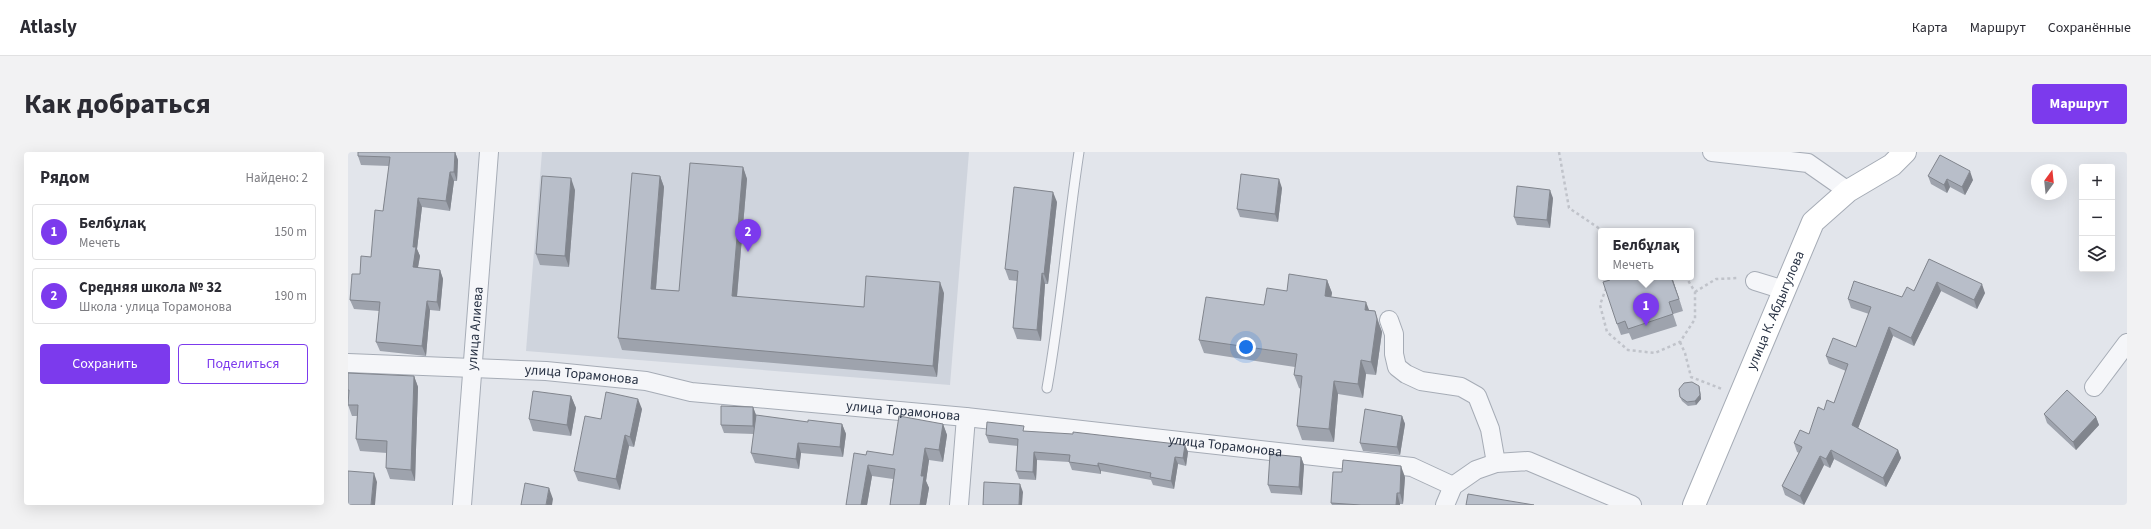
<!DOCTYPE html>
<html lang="ru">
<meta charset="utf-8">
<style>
:root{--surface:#fff;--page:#f2f2f3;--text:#2b2b33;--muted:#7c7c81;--line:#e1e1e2;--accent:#7c3aed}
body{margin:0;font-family:"Source Sans 3",sans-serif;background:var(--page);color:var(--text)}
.controls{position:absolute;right:12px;top:12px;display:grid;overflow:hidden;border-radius:4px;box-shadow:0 4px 16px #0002}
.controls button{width:36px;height:36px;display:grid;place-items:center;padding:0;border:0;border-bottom:1px solid var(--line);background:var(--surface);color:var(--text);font:20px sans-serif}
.compass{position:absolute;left:1683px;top:12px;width:36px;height:36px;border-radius:50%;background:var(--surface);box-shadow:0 4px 16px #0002;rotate:15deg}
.you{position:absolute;left:898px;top:195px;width:14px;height:14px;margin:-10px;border:3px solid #fff;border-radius:50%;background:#1a73e8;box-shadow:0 0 0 6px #1a73e833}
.badge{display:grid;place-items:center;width:26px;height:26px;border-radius:50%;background:var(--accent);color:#fff;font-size:13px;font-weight:700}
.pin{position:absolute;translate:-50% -33px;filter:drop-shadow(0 1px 2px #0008)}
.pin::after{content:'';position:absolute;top:21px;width:14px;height:12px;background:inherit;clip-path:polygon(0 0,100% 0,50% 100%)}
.popup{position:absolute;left:1250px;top:76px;width:96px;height:52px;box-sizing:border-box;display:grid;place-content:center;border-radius:4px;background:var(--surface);filter:drop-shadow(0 1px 3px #0005);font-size:13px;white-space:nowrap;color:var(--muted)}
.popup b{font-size:15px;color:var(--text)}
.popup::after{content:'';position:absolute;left:50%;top:100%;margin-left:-8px;border:8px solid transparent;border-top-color:var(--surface)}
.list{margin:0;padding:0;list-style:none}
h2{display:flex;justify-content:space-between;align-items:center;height:52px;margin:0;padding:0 16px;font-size:17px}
h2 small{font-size:13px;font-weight:400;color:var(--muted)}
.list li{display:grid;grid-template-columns:26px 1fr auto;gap:12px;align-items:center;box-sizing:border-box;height:56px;margin:0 8px 8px;padding:0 8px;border:1px solid var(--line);border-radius:4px}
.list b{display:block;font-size:15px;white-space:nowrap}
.list p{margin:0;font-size:13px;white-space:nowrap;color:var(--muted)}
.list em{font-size:13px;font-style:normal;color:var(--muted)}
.actions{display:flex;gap:8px;padding:12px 16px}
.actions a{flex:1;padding:9px 0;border:1px solid var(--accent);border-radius:4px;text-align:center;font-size:14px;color:var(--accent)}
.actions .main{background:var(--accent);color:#fff}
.icon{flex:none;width:22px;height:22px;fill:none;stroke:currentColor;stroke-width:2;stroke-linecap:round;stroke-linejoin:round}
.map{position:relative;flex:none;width:1779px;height:353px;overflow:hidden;border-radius:4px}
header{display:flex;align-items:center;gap:24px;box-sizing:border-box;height:56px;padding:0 20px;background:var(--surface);border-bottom:1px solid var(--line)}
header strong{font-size:19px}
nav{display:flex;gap:22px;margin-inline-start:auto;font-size:14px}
.intro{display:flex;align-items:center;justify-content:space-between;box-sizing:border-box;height:96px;padding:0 24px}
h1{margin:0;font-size:28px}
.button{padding:10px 18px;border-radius:4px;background:var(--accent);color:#fff;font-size:14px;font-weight:700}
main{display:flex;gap:24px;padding:0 24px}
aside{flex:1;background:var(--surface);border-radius:4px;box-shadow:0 4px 16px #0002}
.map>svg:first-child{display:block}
</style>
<header>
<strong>Atlasly</strong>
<nav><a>Карта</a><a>Маршрут</a><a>Сохранённые</a></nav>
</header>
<div class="intro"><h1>Как добраться</h1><a class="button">Маршрут</a></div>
<main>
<aside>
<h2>Рядом<small>Найдено: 2</small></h2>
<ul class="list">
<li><span class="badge">1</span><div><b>Белбұлақ</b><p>Мечеть</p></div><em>150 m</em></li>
<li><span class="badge">2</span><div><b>Средняя школа № 32</b><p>Школа · улица Торамонова</p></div><em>190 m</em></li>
</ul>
<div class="actions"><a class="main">Сохранить</a><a>Поделиться</a></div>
</aside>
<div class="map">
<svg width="1779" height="353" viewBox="0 0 1779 353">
<rect width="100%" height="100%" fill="#e2e5eb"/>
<path fill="#cfd4dd" d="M194 0H621L602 233 178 199Z"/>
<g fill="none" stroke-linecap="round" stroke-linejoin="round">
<defs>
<path id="lane" d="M699 236C713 158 719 78 731 0"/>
<g id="street">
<path d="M1364 0 1460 11 1500 39"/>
<path d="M1407 129 1436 138"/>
<path d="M1041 168 1046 182V202L1049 215 1058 222 1073 229 1113 235 1129 244 1142 277 1148 311"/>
<path id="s1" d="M0 211 198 219 298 229 343 240 618 265 1064 315 1105 334"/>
<path d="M1746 235 1779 191"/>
<path id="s2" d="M114 353 141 0"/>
<path d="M611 353 618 265"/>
<path d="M1097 353 1105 334 1128 318 1148 311 1180 309 1284 353"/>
</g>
<g id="secondary">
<path id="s3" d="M1346 353 1465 70 1500 39 1544 13 1557 0"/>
</g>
</defs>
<use href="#lane" stroke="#a6acb6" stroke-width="11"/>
<use href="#street" stroke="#a6acb6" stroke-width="20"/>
<use href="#secondary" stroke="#a6acb6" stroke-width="24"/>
<g stroke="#c0c3ca" stroke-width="2.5" stroke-dasharray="3 3" stroke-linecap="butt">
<path d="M1211 0 1221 56 1255 79"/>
<path d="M1262 125 1252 153 1259 180 1280 198 1307 201 1332 190 1347 167V140L1338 125"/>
<path d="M1347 140 1368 127 1391 126"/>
<path d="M1332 190 1337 201 1343 225 1374 237"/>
</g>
<use href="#lane" stroke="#f5f6f9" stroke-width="9"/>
<use href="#street" stroke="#f5f6f9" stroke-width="18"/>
<use href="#secondary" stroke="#fff" stroke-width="22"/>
</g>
<g fill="#9ea3ad">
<path d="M10 0H107L110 8 109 29H106L102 59 74 55 69 97 72 104 70 116 92 118 95 127 92 159 82 158 78 204 32 199 28 190 31 159 6 157 2 148 12 122 23 105 35 59 41 14 13 13 10 4Z"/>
<path d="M395 15 399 27 389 145 516 155 596 141 589 225 274 198 270 186 312 24 316 35 308 137 331 139Z"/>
<path d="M1580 24 1625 28 1617 43 1602 35 1599 41 1583 32Z"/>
<path d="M934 36 930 70 892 65 889 57Z"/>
<path d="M227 38 221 115 192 113 188 102Z"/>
<path d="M1205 46 1202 76 1169 73 1166 65Z"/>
<path d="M709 50 700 132H697L693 189 669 187 665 176 669 129 661 128 657 117Z"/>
<path d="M1581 107 1637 141 1629 157 1593 139 1566 194 1545 184 1510 276 1550 298 1553 306 1538 335 1486 307 1482 316 1476 313 1456 353 1437 343 1434 334 1451 301 1449 300 1446 291 1461 282 1476 258 1486 251 1498 219 1481 212 1478 204 1508 195 1521 162 1503 156 1500 147 1554 145 1566 139Z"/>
<path d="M1324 125 1335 159 1325 162 1329 174 1284 188 1281 181 1273 183 1269 172 1262 128Z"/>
<path d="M979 128 984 141 983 145 1021 158 1027 159 1034 180 1028 223 1018 222 1015 246 990 242 986 290 954 288 949 274 953 237 951 236 946 223 947 215 856 201 851 188 916 153 939 139Z"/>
<path d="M0 221 66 224 70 235 67 329 42 327 38 316 39 301 12 299 8 287 9 264H4L0 253Z"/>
<path d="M1351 234 1352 239 1353 247 1348 253 1340 254 1334 249 1332 245Z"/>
<path d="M223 244 228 256 223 284 185 279 181 267Z"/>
<path d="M405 255 408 263V265L460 270 494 272 498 282 495 305 453 301 451 317 407 311 403 301 406 282 376 281 373 273Z"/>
<path d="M294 257 286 295 281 294 272 338 230 329 226 319 253 267Z"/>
<path d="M1696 262 1748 265 1751 273 1728 298 1699 271Z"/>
<path d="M1054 264 1057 272 1052 303 1015 299 1012 291Z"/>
<path d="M595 272 599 283 595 310 581 308 578 329 581 336 578 353H542L545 327 524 324 519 353H498L518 303H545Z"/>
<path d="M677 279 837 293 840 300 838 314 830 312 826 337 805 333 803 328 753 319V322L724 318 721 310 689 308 688 328 671 327 668 319 670 294 641 291 638 283Z"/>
<path d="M953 305 956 313 954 343 923 341 920 333Z"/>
<path d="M994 320 1057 325 1055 352H1052V353H984L983 351Z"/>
</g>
<g fill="#81858d">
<path d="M107 0 110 8 109 29 106 20Z"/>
<path d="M395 15 399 27 388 155 384 144Z"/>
<path d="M1622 19 1625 28 1617 43 1614 35Z"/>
<path d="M102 20 106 29 102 59 98 49Z"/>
<path d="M312 24 316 35 307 148 303 137Z"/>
<path d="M223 26 227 38 221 115 217 104Z"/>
<path d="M931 27 934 36 930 70 927 62Z"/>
<path d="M1599 27 1602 35 1599 41 1596 33Z"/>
<path d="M1202 38 1205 46 1202 76 1199 68Z"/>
<path d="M705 40 709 50 700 132 696 122Z"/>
<path d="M70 46 74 55 69 97 72 104 68 125 65 115V95Z"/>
<path d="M92 118 95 127 92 159 89 150Z"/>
<path d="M694 121 697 132 693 189 689 178Z"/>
<path d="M1323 125H1324L1335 159 1331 147Z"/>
<path d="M979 128 984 141 981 157 977 144Z"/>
<path d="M592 130 596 141 589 225 585 214Z"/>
<path d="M1589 130 1593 139 1566 194 1563 186Z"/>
<path d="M1634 132 1637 141 1629 157 1626 148Z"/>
<path d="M79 149 82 158 78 204 74 194Z"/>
<path d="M1018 150 1023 163 1017 158Z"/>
<path d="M1029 167 1034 180 1028 223 1023 210Z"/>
<path d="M1541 175 1545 184 1508 282 1504 273Z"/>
<path d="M1013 208 1018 222 1015 246 1010 232Z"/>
<path d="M66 224 70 235 67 329 63 318Z"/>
<path d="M986 229 990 242 986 290 981 277Z"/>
<path d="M1351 234 1352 239 1353 247 1348 253 1347 249Z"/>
<path d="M223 244 228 256 223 284 219 273Z"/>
<path d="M290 247 294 257 286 295 282 285Z"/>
<path d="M405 255 408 263V282L405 274Z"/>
<path d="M1054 264 1057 272 1052 303 1049 295Z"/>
<path d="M1748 265 1751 273 1728 298 1725 290Z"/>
<path d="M494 272 498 282 495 305 492 295Z"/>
<path d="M595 272 599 283 595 310 591 298Z"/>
<path d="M277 283 281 294 272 338 268 327Z"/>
<path d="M450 291 453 301 451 317 448 307Z"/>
<path d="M837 293 840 300 838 314 835 306Z"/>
<path d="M577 296 581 308 578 329 581 336 578 353H572L573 324Z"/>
<path d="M1483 298 1486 307 1482 316 1478 307Z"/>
<path d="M1550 298 1553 306 1538 335 1535 326Z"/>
<path d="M686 300 689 308 688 328 685 320Z"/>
<path d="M1472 304 1476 313 1456 353 1452 344Z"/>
<path d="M827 305 830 312 826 337 823 329Z"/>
<path d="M953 305 956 313 954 343 951 335Z"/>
<path d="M750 311 753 319V322L750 314Z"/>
<path d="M520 313 524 324 519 353H513Z"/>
<path d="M1053 314 1057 325 1055 352 1052 341Z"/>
<path d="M26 321 29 330 27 353H23Z"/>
<path d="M672 332 675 340 674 353H671Z"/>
<path d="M201 336 205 347 204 353H198Z"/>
<path d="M1049 341 1052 352V353H1048Z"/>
</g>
<g fill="#b8bec9" stroke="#81858d">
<path d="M10 0H107L106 20H102L98 49 70 46 65 95H68L65 115 92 118 89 150 79 149 74 194 28 190 32 150 2 148 4 122H12L13 104 23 105 27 58 35 59 42 5 10 4Z"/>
<path d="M1592 3 1622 19 1614 35 1599 27 1596 33 1580 24Z"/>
<path d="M342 11 395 15 384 144 516 155 518 124 592 130 585 214 270 186 284 21 312 24 303 137 331 139Z"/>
<path d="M893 22 931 27 927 62 889 57Z"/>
<path d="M194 24 223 26 217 104 188 102Z"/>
<path d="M1169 34 1202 38 1199 68 1166 65Z"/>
<path d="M666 35 705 40 696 122 694 121 689 178 665 176 670 119 657 117Z"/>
<path d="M1581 107 1634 132 1626 148 1589 130 1563 186 1541 175 1504 273 1550 298 1535 326 1483 298 1478 307 1472 304 1452 344 1434 334 1454 295 1446 291 1452 278 1461 282 1470 255 1476 258 1479 248 1486 251 1500 212 1478 204 1485 186 1508 195 1523 155 1500 147 1506 129 1554 145 1559 135 1566 139Z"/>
<path d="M941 122 979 128 977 144 1018 150 1017 158 1027 159 1029 167 1023 210 1013 208 1010 232 986 229 981 277 949 274 954 224 946 223 949 202 851 188 858 145 916 153 919 136 939 139Z"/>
<path d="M1261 125H1323L1331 147 1321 150 1325 162 1280 177 1277 169 1269 172 1255 130 1262 128Z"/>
<path d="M0 221 66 224 63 318 38 316 39 289 8 287 10 253H0L1 238H0Z"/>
<path d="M1344 230 1351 234 1352 243 1347 249 1339 250 1332 245 1331 237 1336 231Z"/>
<path d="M1719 238 1748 265 1725 290 1696 262Z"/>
<path d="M185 239 223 244 219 273 181 267Z"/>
<path d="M258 240 290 247 282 285 277 283 268 327 226 319 237 264 253 267Z"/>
<path d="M373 254 405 255V274L373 273Z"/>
<path d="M1017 257 1054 264 1049 295 1012 291Z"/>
<path d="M408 263 460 270V268L494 272 492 295 450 291 448 307 403 301Z"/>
<path d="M551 264 595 272 591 298 577 296 573 324H576L572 353H542L547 317 520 313 513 353H498L506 301 518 303 519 299 545 303Z"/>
<path d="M639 270 676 274 675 279 725 282V280L837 293 835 306 827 305 823 329 802 325 803 321 750 311V314L721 310 722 303 686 300 685 320 668 319 670 287 638 283Z"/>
<path d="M922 302 953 305 951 335 920 333Z"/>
<path d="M995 308 1053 314 1052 341H1049L1048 353H1013L983 351 985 320H994Z"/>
<path d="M0 319 26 321 23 353H0Z"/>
<path d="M636 330 672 332 671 353H635Z"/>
<path d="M177 331 201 336 198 353H173Z"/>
<path d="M1120 342 1186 353H1118Z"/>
</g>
<g text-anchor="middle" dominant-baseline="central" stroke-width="3" stroke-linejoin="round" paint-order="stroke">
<g font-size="14" fill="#283244" stroke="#f1f4f8">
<text stroke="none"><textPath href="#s3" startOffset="211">улица К. Абдыгулова</textPath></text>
<text stroke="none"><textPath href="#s2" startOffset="177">улица Алиева</textPath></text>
<text stroke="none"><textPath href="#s1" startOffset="234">улица Торамонова</textPath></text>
<text stroke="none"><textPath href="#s1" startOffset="558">улица Торамонова</textPath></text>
<text stroke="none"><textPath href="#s1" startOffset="882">улица Торамонова</textPath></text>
</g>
</g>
</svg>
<div class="controls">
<button>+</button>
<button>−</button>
<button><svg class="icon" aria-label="layers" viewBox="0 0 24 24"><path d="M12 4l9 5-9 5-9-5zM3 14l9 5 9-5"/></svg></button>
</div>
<svg class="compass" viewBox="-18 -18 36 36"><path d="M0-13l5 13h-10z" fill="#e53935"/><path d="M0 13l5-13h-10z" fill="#7c7c81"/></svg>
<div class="you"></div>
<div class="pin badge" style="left:1298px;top:174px">1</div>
<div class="popup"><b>Белбұлақ</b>Мечеть</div>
<div class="pin badge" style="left:400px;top:100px">2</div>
</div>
</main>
